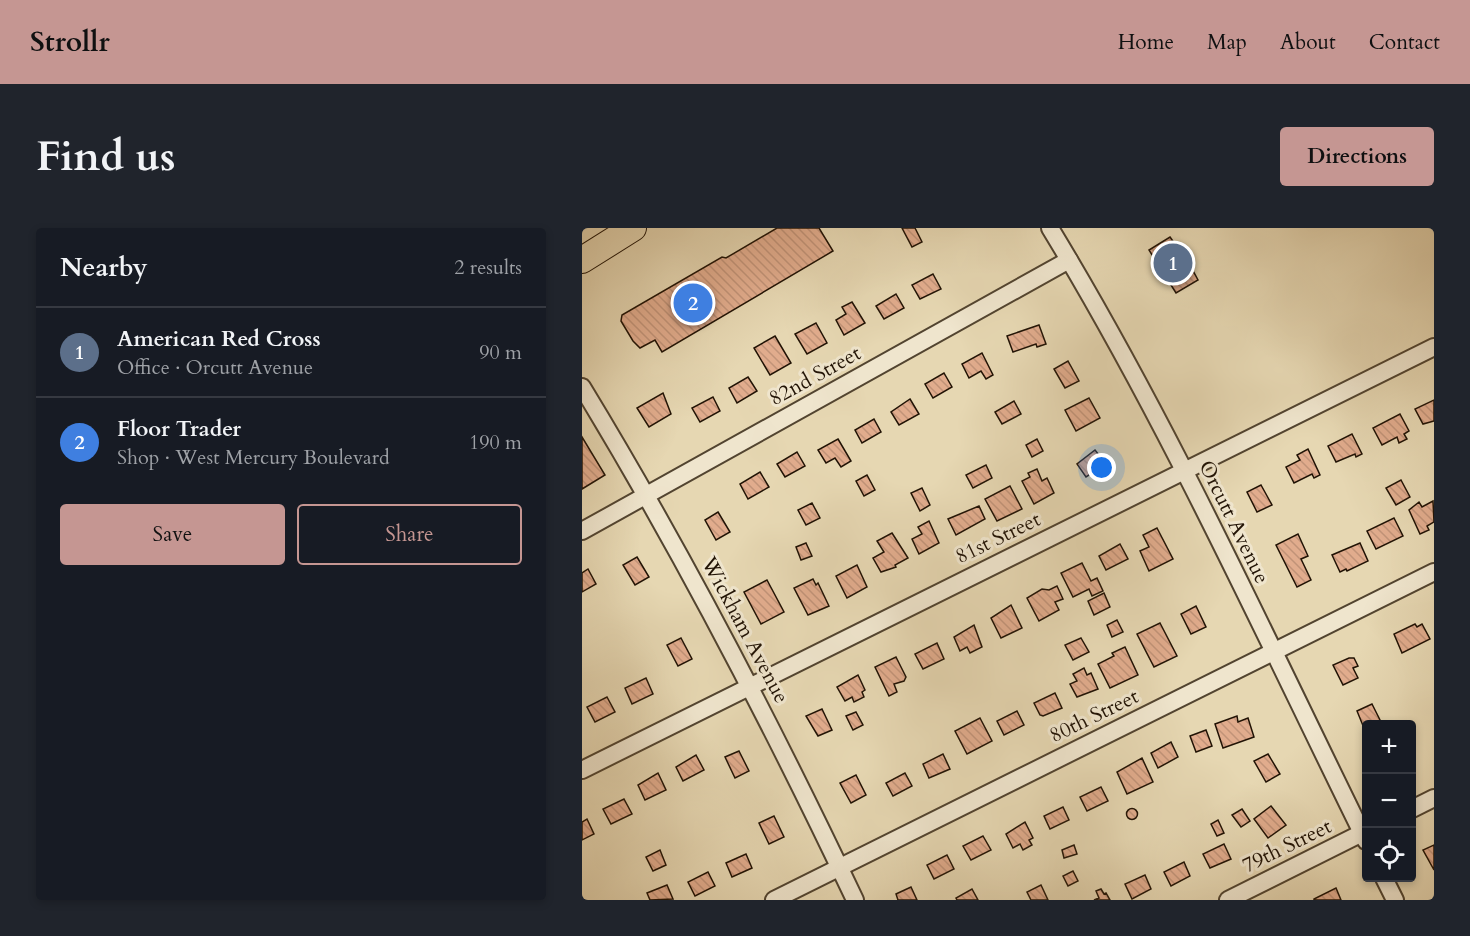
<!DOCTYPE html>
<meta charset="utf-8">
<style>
:root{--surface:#171b24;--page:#20242c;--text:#f1f3f6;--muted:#9ea1a6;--line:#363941;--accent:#c59692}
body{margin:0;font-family:Cardo,serif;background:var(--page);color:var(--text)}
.controls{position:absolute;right:18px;bottom:18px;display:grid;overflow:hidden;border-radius:6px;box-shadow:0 3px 9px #0003}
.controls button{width:54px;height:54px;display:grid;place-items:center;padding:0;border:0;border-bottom:2px solid var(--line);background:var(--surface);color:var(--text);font:30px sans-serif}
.you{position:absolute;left:520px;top:240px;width:21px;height:21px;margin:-15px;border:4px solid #fff;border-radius:50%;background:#1a73e8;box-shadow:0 0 0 9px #1a73e833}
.badge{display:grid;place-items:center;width:39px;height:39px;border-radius:50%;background:var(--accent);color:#fff;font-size:20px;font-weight:700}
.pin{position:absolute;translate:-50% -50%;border:3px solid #fff;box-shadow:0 2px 6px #0006}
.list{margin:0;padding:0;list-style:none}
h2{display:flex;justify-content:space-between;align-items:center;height:78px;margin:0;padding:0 24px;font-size:26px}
h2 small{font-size:20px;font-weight:400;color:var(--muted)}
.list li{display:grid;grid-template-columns:39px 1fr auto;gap:18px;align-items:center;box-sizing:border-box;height:90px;padding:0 24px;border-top:2px solid var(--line)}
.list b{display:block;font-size:22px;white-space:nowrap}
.list p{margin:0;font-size:20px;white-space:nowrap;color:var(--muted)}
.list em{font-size:20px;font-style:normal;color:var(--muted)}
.actions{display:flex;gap:12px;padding:18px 24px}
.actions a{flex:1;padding:14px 0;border:2px solid var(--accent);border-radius:6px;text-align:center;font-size:21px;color:var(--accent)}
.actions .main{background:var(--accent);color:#111}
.icon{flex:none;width:33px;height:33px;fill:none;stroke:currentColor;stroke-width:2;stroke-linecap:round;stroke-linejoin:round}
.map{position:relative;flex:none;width:852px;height:672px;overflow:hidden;border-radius:6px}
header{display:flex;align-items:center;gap:36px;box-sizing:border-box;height:84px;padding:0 30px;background:var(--accent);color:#111}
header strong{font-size:28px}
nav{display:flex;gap:33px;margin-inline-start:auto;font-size:21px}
.intro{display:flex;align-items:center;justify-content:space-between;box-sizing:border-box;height:144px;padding:0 36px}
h1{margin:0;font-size:42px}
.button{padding:15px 27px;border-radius:6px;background:var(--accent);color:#111;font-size:21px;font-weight:700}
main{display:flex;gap:36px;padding:0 36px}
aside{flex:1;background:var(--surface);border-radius:6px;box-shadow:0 3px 9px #0003}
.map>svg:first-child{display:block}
</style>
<header>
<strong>Strollr</strong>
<nav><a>Home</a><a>Map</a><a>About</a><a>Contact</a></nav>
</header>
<div class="intro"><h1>Find us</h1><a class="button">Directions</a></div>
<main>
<aside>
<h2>Nearby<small>2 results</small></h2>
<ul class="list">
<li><span class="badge" style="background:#5c6f8a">1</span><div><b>American Red Cross</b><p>Office · Orcutt Avenue</p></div><em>90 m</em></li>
<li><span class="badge" style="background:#3f7fe0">2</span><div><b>Floor Trader</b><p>Shop · West Mercury Boulevard</p></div><em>190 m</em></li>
</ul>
<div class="actions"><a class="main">Save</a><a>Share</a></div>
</aside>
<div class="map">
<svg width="852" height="672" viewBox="0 0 852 672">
<defs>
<pattern id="building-back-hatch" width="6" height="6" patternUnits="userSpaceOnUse" patternTransform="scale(1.5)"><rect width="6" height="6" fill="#e1ac8d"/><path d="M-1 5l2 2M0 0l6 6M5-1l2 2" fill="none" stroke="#c19378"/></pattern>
</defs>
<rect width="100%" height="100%" fill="#e6d7b2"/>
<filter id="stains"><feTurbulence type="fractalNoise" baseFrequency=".00333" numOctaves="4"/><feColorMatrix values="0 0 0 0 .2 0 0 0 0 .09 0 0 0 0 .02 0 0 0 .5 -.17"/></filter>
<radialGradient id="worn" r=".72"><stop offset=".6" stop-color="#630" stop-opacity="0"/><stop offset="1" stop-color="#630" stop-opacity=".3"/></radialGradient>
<g fill="url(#building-back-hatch)" stroke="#211305" stroke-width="1.5">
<path d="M195 0H237L251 23 80 124 73 112 58 120 51 113 39 93 40 87 140 29 144 30Z"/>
<path d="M320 0H333L340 14 330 19Z"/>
<path d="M588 9 595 19 597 17 616 52 594 65 567 22Z"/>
<path d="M351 46 359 61 338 71 330 57Z"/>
<path d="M314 66 322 80 302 91 294 78Z"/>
<path d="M270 74 283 95 262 107 254 92 264 86 260 79Z"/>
<path d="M234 95 245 115 225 126 213 106Z"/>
<path d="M457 97 464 116 455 119 454 116 431 124 425 108Z"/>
<path d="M193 108 209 135 188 147 172 120Z"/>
<path d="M400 125 411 147 404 151 399 143 387 150 380 136Z"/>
<path d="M486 133 497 153 483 160 472 141Z"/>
<path d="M362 145 370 159 351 170 343 156Z"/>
<path d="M166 149 175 163 155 175 147 160Z"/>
<path d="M81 165 89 186 67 199 55 180Z"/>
<path d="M131 169 138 183 118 194 110 180Z"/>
<path d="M507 170 518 190 494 203 483 182Z"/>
<path d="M328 171 337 186 317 197 309 184Z"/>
<path d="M852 172V193L841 196 833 181Z"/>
<path d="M432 173 439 186 420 196 413 184Z"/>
<path d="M818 186 827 203 822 206 825 211 817 215 815 209 800 217 791 200Z"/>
<path d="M292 191 299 204 280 215 273 202Z"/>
<path d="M770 206 780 226 774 229 773 226 754 234 746 218Z"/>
<path d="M0 209 23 247 0 261Z"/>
<path d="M256 211 269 233 259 239 253 230 244 235 236 222Z"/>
<path d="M455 211 461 223 450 229 444 217Z"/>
<path d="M726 221 738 247 732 250 730 246 712 255 704 239 718 232 715 227Z"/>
<path d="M513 222 524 236 504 249 495 236Z"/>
<path d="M215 224 223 238 203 249 195 236Z"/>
<path d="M404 237 410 250 391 260 384 247Z"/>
<path d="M455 241 460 253 465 250 472 265 452 276 440 253 448 249 446 245Z"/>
<path d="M178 244 187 259 166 271 158 256Z"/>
<path d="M285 247 293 262 282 268 274 253Z"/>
<path d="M819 252 828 269 814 277 804 260Z"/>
<path d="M679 257 690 277 675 284 665 264Z"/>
<path d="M428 258 440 281 415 293 403 271Z"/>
<path d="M340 260 348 277 338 283 329 265Z"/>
<path d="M851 273 852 294 845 298 847 302 838 306 827 282 837 274 840 279Z"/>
<path d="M230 275 238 290 224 297 216 282Z"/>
<path d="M397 278 403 291 374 307 366 291Z"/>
<path d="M136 284 148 304 134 312 123 292Z"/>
<path d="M812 290 821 308 794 321 785 303Z"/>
<path d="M347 293 357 315 337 326 330 311 340 306 336 299Z"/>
<path d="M575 300 591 331 567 343 558 323 567 319 561 307Z"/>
<path d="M310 305 326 330 313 337 314 339 299 344 291 330 302 324 295 313Z"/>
<path d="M716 306 726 328 719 331 729 352 715 359 694 317Z"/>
<path d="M224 315 230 328 219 332 214 319Z"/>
<path d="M778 315 786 333 765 343 764 341 758 344 750 327Z"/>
<path d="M538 316 546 331 524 342 517 328Z"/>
<path d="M55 329 67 349 53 357 41 337Z"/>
<path d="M500 335 509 353 515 350 521 363 510 368 507 361 491 369 479 345Z"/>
<path d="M275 337 285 359 265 370 254 348Z"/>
<path d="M6 341 14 356 0 364V345Z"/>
<path d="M231 351 234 357 236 355 247 378 226 387 212 360Z"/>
<path d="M185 352 202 384 179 396 162 364Z"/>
<path d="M475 358 481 371 473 374 477 382 457 393 445 370 460 361 467 362Z"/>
<path d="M522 365 528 379 512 387 506 373Z"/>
<path d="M429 377 440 400 419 410 409 390Z"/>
<path d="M614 378 624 399 609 406 599 386Z"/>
<path d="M535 392 541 404 530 409 525 397Z"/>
<path d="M578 395 595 428 572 439 555 406Z"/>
<path d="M833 396 835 399 840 396 848 411 820 425 812 406Z"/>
<path d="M392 397 400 419 388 425 385 419 378 423 372 409Z"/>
<path d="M99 410 110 431 96 438 85 417Z"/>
<path d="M499 410 507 424 491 432 483 417Z"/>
<path d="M355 415 362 431 341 441 333 426Z"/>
<path d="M543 419 556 447 528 460 516 436 532 428 530 425Z"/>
<path d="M314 429 324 449 322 453 312 456 315 464 307 468 293 439Z"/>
<path d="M767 430H772L776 438 771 440 776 450 761 457 751 437Z"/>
<path d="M502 440 505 447 509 445 516 461 495 469 488 456 495 453 491 446Z"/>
<path d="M276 447 283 462 280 464 282 469 272 474 270 469 263 473 255 459Z"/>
<path d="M64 450 71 466 50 476 43 460Z"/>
<path d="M473 465 480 480 461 488 458 487 452 475Z"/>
<path d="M25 469 33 484 13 494 5 479Z"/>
<path d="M790 476 800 496H784V505L775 483Z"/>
<path d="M240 481 250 502 236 508 224 488Z"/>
<path d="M435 483 442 497 422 507 415 493Z"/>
<path d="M274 484 281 497 271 502 264 488Z"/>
<path d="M655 488 656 494 666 490 672 509 641 520 633 496Z"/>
<path d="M398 490 410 513 385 526 373 503Z"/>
<path d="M624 502 630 518 614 524 608 508Z"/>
<path d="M589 514 596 529 576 540 569 525Z"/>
<path d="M157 523 167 543 153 550 143 529Z"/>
<path d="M361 526 368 541 347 550 341 536Z"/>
<path d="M686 526 698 546 684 554 672 533Z"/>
<path d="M114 527 122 542 101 553 94 539Z"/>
<path d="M560 530 571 554 545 566 535 544Z"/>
<path d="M76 545 84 562 63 572 56 557Z"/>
<path d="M323 545 330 558 311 568 304 555Z"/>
<path d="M274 547 284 567 269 575 258 555Z"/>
<path d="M519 559 526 573 505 583 498 569Z"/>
<path d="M42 571 50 586 29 596 21 581Z"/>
<path d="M689 578 704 597 686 610 672 591Z"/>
<path d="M481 579 487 592 468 601 462 588Z"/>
<circle cx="550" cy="586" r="5.5"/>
<path d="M660 581 668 593 659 599 650 587Z"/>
<path d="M192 588 202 609 187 616 177 595Z"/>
<path d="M5 591 12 606 0 612V594Z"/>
<path d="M636 592 642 605 635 608 629 596Z"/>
<path d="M443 594 451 610 447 612 450 617 441 622 438 616 431 620 424 606Z"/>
<path d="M401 608 409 622 389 632 381 618Z"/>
<path d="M642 616 649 631 628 640 621 626Z"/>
<path d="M492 617 495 626 482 630 480 622Z"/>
<path d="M852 617V642L841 622Z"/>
<path d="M78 622 84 637 71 643 64 629Z"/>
<path d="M164 626 170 640 150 649 144 635Z"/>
<path d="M365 627 372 641 352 651 345 637Z"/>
<path d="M602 634 608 648 589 658 582 644Z"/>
<path d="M491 643 496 653 486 658 481 648Z"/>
<path d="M126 644 133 658 113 668 106 654Z"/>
<path d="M563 647 569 661 550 671 543 656Z"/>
<path d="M85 657 91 671 68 672 65 665Z"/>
<path d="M459 657 466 672H449L445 664Z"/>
<path d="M329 659 335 672H316L314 666Z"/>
<path d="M754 660 759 672H732V671Z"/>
<path d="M390 661 396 672H375L374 670Z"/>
<path d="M519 661 522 666 524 665 528 672H512L517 670 514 663Z"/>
</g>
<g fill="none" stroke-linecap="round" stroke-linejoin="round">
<defs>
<g id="minor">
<path d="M468 0C587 196 683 408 784 613"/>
<path d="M0 159C101 325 190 497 273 672"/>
<path d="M0 303 487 32"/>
<path d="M0 542 852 119"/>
<path d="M830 581 852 570"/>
<path d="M802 650 813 672"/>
<path d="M192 672 852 344"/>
<path d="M646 672 784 603"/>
</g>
<path id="highway" d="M0 32 51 0"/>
</defs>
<use href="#minor" stroke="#524430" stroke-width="20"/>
<use href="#highway" stroke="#211305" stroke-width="28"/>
<use href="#minor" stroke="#efe5cd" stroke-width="16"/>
<use href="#highway" stroke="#e6d7b2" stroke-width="26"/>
</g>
<g text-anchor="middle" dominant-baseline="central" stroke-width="6" stroke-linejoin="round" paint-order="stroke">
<g font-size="21" fill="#211305" stroke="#efe5cd">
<text transform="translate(233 148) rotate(-29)">82nd Street</text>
<text transform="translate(652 294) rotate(64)">Orcutt Avenue</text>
<text transform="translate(416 310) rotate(-26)">81st Street</text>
<text transform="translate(163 402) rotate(62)">Wickham Avenue</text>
<text transform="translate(512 488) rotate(-26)">80th Street</text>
<text transform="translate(705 618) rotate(-26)">79th Street</text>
</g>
</g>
<rect width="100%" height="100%" filter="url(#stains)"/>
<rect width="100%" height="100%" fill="url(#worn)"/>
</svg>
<div class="controls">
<button>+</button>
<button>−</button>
<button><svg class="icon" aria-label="locate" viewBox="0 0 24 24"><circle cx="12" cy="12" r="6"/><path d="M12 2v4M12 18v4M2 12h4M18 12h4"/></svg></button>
</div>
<div class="you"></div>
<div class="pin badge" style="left:591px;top:35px;background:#5c6f8a">1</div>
<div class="pin badge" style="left:111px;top:75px;background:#3f7fe0">2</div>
</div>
</main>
